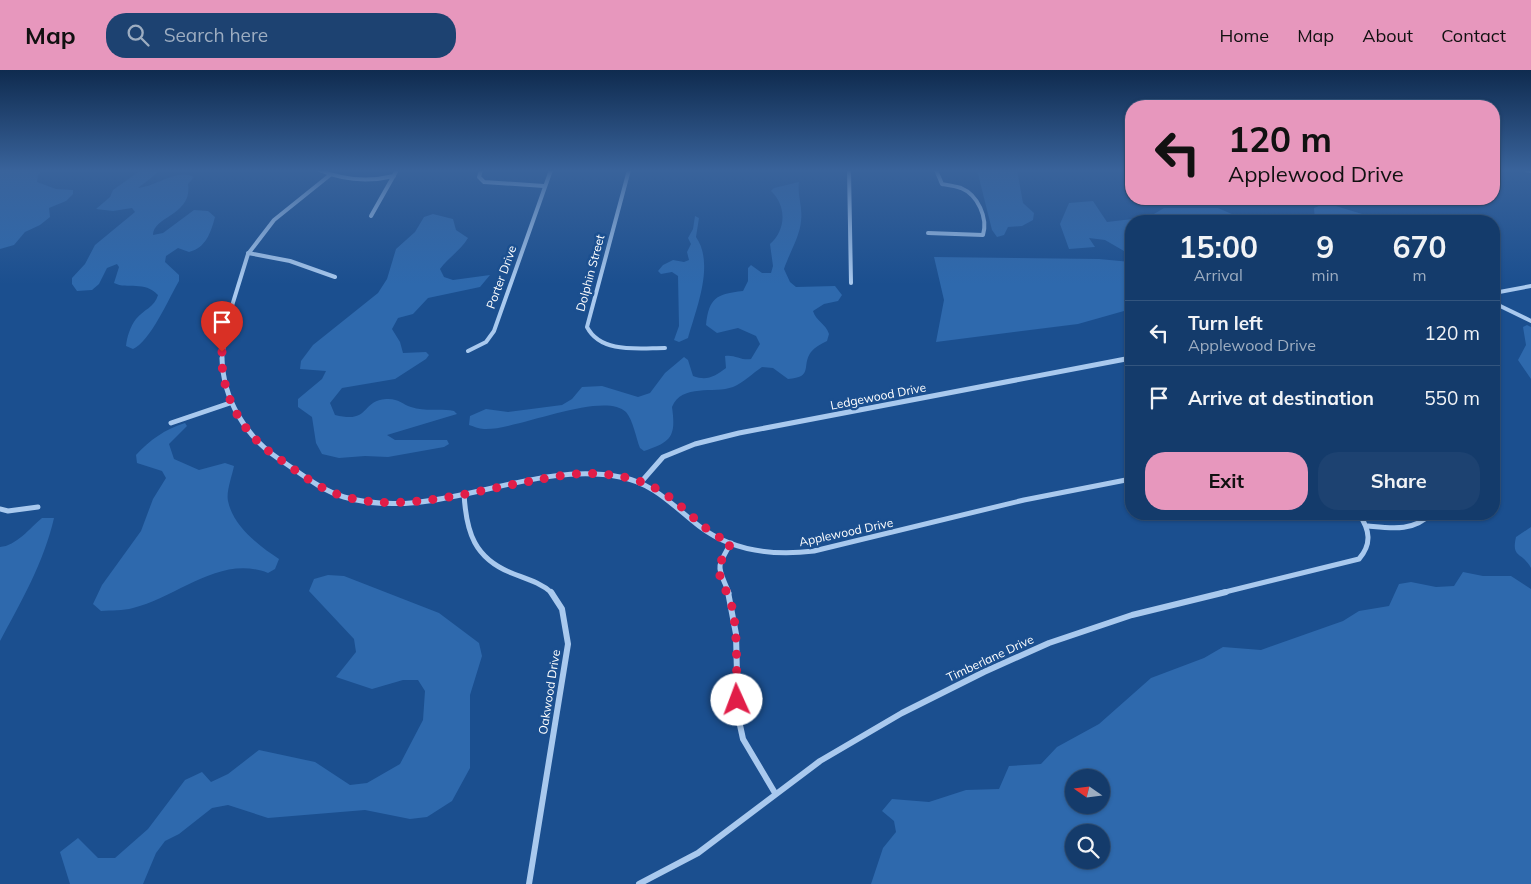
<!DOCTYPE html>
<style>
:root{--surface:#143b6b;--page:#1d4271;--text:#f1f3f6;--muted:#9dadc1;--line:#33557e;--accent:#e797bd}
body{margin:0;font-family:Mulish,sans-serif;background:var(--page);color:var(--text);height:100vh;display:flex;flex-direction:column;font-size:19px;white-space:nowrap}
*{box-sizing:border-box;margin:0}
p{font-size:16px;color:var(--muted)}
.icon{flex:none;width:28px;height:28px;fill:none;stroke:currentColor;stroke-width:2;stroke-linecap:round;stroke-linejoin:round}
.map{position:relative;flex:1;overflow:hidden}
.drawer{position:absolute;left:1125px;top:145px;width:375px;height:305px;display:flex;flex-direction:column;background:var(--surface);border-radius:20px;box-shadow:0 1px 4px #0004,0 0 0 1px var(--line)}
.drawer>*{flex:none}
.hud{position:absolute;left:1125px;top:30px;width:375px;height:105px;border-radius:20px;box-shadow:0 1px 4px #0004,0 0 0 1px var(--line);background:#e797bd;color:#111;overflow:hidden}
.needle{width:32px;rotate:284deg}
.tools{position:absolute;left:1065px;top:699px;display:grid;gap:10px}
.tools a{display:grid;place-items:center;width:45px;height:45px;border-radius:50%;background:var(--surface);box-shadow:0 1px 4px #0004,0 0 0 1px var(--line);font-size:25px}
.pin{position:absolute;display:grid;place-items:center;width:42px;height:42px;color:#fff;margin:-51px -21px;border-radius:50% 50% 50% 0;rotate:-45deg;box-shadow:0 0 5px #0007}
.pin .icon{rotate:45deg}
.me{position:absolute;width:55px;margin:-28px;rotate:358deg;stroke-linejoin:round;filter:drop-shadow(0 0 4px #0008)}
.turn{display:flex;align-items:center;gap:18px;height:105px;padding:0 20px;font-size:22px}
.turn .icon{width:65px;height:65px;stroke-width:2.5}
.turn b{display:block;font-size:35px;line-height:42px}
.eta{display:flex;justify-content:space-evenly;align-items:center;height:85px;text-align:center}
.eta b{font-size:30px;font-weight:700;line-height:35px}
.cta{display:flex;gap:10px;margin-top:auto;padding:10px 20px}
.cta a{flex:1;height:58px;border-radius:20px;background:var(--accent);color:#111;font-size:20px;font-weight:700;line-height:58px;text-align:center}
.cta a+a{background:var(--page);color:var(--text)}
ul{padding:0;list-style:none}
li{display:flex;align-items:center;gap:15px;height:65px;padding:0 20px;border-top:1px solid var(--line)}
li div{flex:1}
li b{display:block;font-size:19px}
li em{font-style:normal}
header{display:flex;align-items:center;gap:30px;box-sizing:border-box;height:70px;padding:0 25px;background:var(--accent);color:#111}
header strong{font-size:24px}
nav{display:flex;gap:28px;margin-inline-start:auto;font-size:18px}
.search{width:350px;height:45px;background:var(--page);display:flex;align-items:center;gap:12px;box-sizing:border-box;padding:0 18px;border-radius:20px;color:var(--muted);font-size:19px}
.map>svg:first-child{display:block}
</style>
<header>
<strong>Map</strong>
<div class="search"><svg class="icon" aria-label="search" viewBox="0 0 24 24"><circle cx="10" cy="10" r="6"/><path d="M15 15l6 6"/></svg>Search here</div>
<nav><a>Home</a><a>Map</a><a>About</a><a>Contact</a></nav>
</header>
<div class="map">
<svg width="1531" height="814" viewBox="0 0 1531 814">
<rect width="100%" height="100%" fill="#1b4f8f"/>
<!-- green -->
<g fill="#2e69ad" fill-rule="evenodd">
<path d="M0 100H42L38 105 37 112 56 119 73 120V124L66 131 49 138 50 147 40 155 25 162 14 175 0 179Z"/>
<path d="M141 100H161L138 118C156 117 176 98 194 107L188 114C193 145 153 146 153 165L163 163 194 140 208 141 215 147C211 162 206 178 189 182L178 178 166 186 165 192 179 205V211C169 228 150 272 133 279L126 276C127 267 130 257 136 249 143 240 155 237 158 225 144 210 128 220 114 213L119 197 117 194 107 198 99 214 92 220 77 221 72 214V208L85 194 95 175 135 142 132 138 113 141 96 139 110 127 113 120Z"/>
<path d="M977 100H1017L1023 133 1034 143 1033 150 1022 156 1008 157 1004 165 997 167 992 160Z"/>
<path d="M799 112C797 125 803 137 801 151 800 166 789 184 784 199L790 212 796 217 835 216 842 225 838 231 824 234 813 241C816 251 826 254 829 264L827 271C821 274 815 277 811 282 801 296 814 307 788 309L773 298 762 297C753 303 743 313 733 317 714 324 682 313 672 337 676 366 672 372 644 381L640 378C636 368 633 350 626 342 603 320 514 361 484 359 479 359 473 356 469 355L470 346 486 339 508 342 562 335 572 329 582 317 602 316 638 327 650 323 665 303 684 287 688 290 693 306C707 311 714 307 726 298L725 286C734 284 742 291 751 289L760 274 756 266 738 258 717 263 706 255C709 228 716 224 743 221L748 211V198L751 195 762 203H771L773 196 770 174C786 160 787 136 771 121L774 118Z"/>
<path d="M1093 131 1107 152 1149 147 1164 138H1218L1234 145 1237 151H1131V182L1124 181 1105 170 1089 168 1095 177 1069 179 1060 154 1069 133Z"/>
<path d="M1326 133 1385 151H1386H1315L1314 138Z"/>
<path d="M433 144 453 149 456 160 468 168C461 180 449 187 440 199L444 207 453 210 490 205 480 217 428 228 413 244 398 248 392 259 400 272 403 283 426 282 429 285 426 289 395 309 342 318 330 333 335 345C371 354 360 331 386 329 398 328 402 334 411 337 425 342 440 338 454 341L457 344 387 365 395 370H447L449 374 444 377 388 387 365 386 339 388 322 384 316 373 312 347 298 337V329L322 309 326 301 300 299 301 291 313 275 378 223 387 209 396 179 415 162 424 147Z"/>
<path d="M695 146 699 148 696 167C715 194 696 239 688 268L679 272 674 270 679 256 678 206 672 202 661 204 658 201 663 195 673 190 684 192 689 190 687 182 691 174 688 168 693 159Z"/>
<path d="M934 187 1099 189 1131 192V239L1078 254 936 272 944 230Z"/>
<path d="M1527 255 1531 257V309L1518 290 1526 275 1523 257Z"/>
<path d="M185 353 187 356 169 374 174 389 199 400 225 393 234 396C232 406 226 422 228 431 233 456 259 476 279 489L275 499 268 503C220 484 178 527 133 538 123 541 111 540 101 541L93 534 102 515 141 461 153 429 166 408 162 401 137 393 136 385C150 370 165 359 185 353Z"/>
<path d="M42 448H54C44 492 21 532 0 571V477C16 476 30 458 42 448Z"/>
<path d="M1531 457V498C1522 481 1511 489 1516 467Z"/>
<path d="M1463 502 1483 506H1511L1531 519V814H871L883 778 896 762 894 751 882 741 892 729 929 732 966 720 999 719 1009 696 1041 694 1057 677 1099 654 1151 608 1204 588 1223 577 1261 580 1343 551 1359 541 1389 536 1399 514 1411 512 1436 517 1454 516ZM1074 708H1101V735H1074ZM1074 762H1101V790H1074Z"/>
<path d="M328 505 344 506 439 543 479 573 482 586 470 625V698L452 731 427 747 410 749 365 740 268 748 228 735 212 738 179 764 165 771 156 783 143 814H70L60 782 78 768 98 788H115L148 759 185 710 202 702 211 712 228 704 259 680 315 692 350 715 367 713 400 694 423 650 425 621 418 610H403L372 619 336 607 356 582 354 569 309 521 314 509Z"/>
</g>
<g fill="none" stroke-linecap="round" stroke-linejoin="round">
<!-- street-far2 -->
<g stroke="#a9c9ee" stroke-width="4">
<path d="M319 100C343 110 369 112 394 106"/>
<path d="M481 100 479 107 484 112 544 116"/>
<path d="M629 100 587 257C601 284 639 278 665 278"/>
<path d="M849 100 851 213"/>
<path d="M1526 100 1531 101"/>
<path d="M371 146 397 100"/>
<path d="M928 163 983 165C988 148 978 125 961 118 955 116 948 115 942 114L936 100"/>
<path d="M248 183 290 191 335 207"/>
<path d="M1494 223 1531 216"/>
<path d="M1494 233 1531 251"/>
<path d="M468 281 486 272 494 261 551 100"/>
<path d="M222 289 227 252 248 184 274 150 330 105"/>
<path d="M1126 289 1131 288"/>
</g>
<!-- street-far1 -->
<g stroke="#a9c9ee" stroke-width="5">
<path d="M222 288C223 329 245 366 279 389 299 402 320 420 344 427 436 454 528 389 620 407 654 413 673 436 699 456 733 482 773 486 814 481L1024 430 1131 409"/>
<path d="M171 353 230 333"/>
<path d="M642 411 663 387 695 374 739 363 1131 288"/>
<path d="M464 423C466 462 474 489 514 504 527 509 541 513 552 523"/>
<path d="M0 439 8 441 38 437"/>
<path d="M1368 456C1390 458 1414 462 1430 444"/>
<path d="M729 523C718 496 715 500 731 473"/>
<path d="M1221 523 1359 489C1372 474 1370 460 1359 444"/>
</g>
<!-- street -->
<g stroke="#a9c9ee" stroke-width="6">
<path d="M728 522 736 564 738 646 743 669 775 723"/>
<path d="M529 814 568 574 562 539 551 522"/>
<path d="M639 814 698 783 820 691 902 643 984 602 1049 573 1132 545 1226 522"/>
</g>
</g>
<!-- sky -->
<linearGradient id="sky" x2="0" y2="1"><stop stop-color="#0f2b4f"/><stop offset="0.47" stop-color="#39639b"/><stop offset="1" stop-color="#39639b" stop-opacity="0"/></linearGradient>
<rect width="1531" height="214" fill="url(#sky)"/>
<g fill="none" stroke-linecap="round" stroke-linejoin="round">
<!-- route -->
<path stroke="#e11d48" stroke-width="9" stroke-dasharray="0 16.2" d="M222 282C220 323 241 362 274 385 297 401 319 420 346 427 405 443 477 420 537 410 557 406 579 402 600 404 623 405 646 411 665 424 690 441 701 460 731 473 726 482 719 491 719 502 720 509 731 530 733 541 738 570 736 601 737 630"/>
</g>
<g text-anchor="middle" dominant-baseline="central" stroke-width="5" stroke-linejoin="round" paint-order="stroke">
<!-- street labels -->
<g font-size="12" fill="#fff" stroke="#1b4f8f">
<text transform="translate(590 203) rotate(-75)">Dolphin Street</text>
<text transform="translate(501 207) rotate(-70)">Porter Drive</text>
<text transform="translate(878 326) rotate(-11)">Ledgewood Drive</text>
<text transform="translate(846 462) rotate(-12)">Applewood Drive</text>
<text transform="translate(990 588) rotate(-25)">Timberlane Drive</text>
<text transform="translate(549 622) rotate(-81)">Oakwood Drive</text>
</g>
</g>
</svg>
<div class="tools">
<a><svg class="needle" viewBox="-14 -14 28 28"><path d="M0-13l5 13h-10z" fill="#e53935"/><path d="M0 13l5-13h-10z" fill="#9dadc1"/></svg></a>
<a><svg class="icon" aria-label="search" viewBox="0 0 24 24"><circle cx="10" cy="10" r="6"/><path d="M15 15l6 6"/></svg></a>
</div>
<div class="pin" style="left:222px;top:282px;background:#d93025"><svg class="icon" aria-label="arrive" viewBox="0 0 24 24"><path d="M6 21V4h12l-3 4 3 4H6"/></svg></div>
<svg class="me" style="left:737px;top:630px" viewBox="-20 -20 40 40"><circle r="19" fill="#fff"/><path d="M0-13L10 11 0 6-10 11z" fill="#e11d48"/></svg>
<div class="hud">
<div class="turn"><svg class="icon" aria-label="left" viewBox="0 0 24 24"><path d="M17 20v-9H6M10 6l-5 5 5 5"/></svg><div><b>120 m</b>Applewood Drive</div></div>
</div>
<section class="drawer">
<div class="eta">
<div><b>15:00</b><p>Arrival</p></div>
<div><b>9</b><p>min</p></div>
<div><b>670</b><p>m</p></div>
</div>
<ul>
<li><svg class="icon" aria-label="left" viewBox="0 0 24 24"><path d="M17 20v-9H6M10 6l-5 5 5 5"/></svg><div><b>Turn left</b><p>Applewood Drive</p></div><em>120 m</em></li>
<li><svg class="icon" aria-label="arrive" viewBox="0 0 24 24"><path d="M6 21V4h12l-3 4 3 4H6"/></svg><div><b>Arrive at destination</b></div><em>550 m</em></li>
</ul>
<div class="cta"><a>Exit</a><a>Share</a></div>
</section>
</div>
